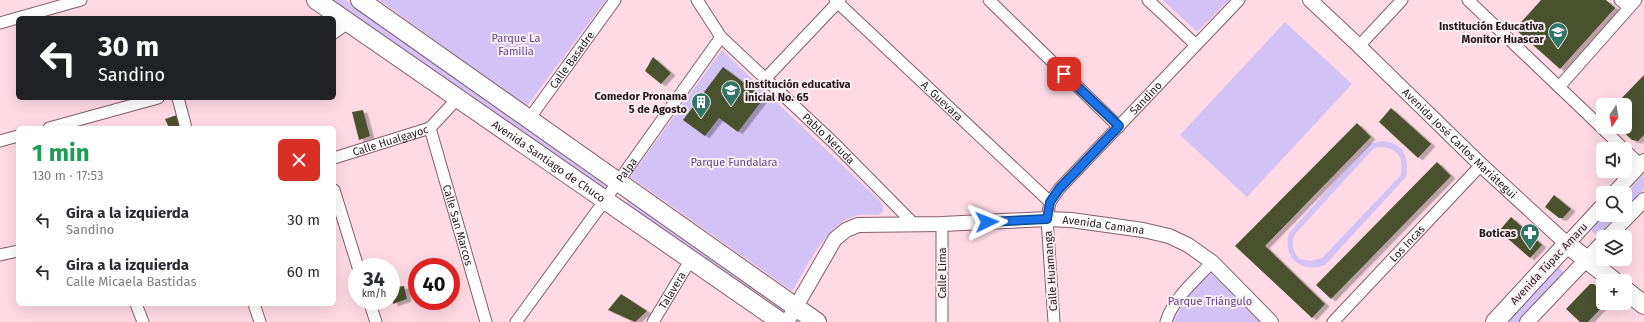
<!DOCTYPE html>
<html lang="es">
<meta charset="utf-8">
<style>
:root{--surface:#fff;--page:#f7f7f7;--text:#2b2b33;--muted:#7c7c81}
body{margin:0;font-family:"Fira Sans",sans-serif;background:var(--page);color:var(--text);height:100vh;display:flex;flex-direction:column;font-size:15px;white-space:nowrap}
*{box-sizing:border-box;margin:0}
p{font-size:13px;color:var(--muted)}
.icon{flex:none;width:22px;height:22px;fill:none;stroke:currentColor;stroke-width:2;stroke-linecap:round;stroke-linejoin:round}
.map{position:relative;flex:1;overflow:hidden}
.sheet{position:absolute;left:16px;top:126px;width:320px;height:180px;display:flex;flex-direction:column;background:var(--surface);border-radius:6px;box-shadow:0 4px 16px #0002}
.sheet>*{flex:none}
.hud{position:absolute;left:16px;top:16px;width:320px;height:84px;border-radius:6px;box-shadow:0 4px 16px #0002;background:#202124;color:#fff;overflow:hidden}
.needle{width:26px;rotate:191deg}
.controls{position:absolute;left:1596px;top:98px;display:grid;gap:8px}
.controls a{display:grid;place-items:center;width:36px;height:36px;border-radius:6px;background:var(--surface);box-shadow:0 4px 16px #0002;font-size:20px}
.speed{position:absolute;left:348px;top:258px;display:flex;gap:8px;font-size:20px;font-weight:700;text-align:center}
.speed>*{display:grid;place-content:center;width:52px;height:52px;border-radius:50%;background:var(--surface);box-shadow:0 4px 16px #0002;line-height:1}
.speed small{font-size:10px;font-weight:400}
.speed .limit{border:6px solid #d22;background:#fff;color:#111}
.pin{position:absolute;display:grid;place-items:center;width:34px;height:34px;color:#fff;margin:-17px;border-radius:8px;box-shadow:0 2px 6px #0006}
.me{position:absolute;width:44px;margin:-22px;rotate:88deg;stroke-linejoin:round;filter:drop-shadow(0 0 3px #0008)}
.turn{display:flex;align-items:center;gap:14px;height:84px;padding:0 16px;font-size:18px}
.turn .icon{width:52px;height:52px;stroke-width:2.5}
.turn b{display:block;font-size:28px;line-height:34px}
.round{display:grid;place-items:center;flex:none;width:42px;height:42px;border-radius:6px;background:var(--page)}
.overview{display:flex;align-items:center;justify-content:space-between;height:68px;padding:0 16px}
h1{font-size:24px;font-weight:700;line-height:30px;color:#1e9e55}
ul{padding:0;list-style:none}
li{display:flex;align-items:center;gap:12px;height:52px;padding:0 16px}
li div{flex:1}
li b{display:block;font-size:15px}
li em{font-style:normal}
.map>svg:first-child{display:block}
</style>
<div class="map">
<svg width="1644" height="322" viewBox="0 0 1644 322">
<defs>
<filter id="shadow"><feDropShadow dx="4.5" dy="2.5" stdDeviation="0" flood-color="#0004"/></filter>
</defs>
<rect width="100%" height="100%" fill="#ffdae4"/>
<!-- green -->
<g fill="#d2c2f6" fill-rule="evenodd">
<path d="M324 0H346L609 183 602 194Z"/>
<path d="M379 0H606L526 107Z"/>
<path d="M1163 0H1229L1197 32Z"/>
<path d="M1285 22 1352 84 1247 197 1180 135Z"/>
<path d="M722 50 881 202 883 206V211L879 215C873 215 866 214 860 215 828 219 808 266 792 291L630 177Z"/>
<path d="M1381 141C1405 143 1409 157 1406 177L1325 265C1302 274 1282 258 1289 233L1369 144ZM1378 147C1397 147 1404 156 1401 175L1322 258 1311 261 1299 259C1293 251 1290 242 1296 233L1373 149Z"/>
<path d="M1644 174V189L1625 209V194Z"/>
<path d="M628 200 807 322H788L623 207Z"/>
<path d="M1605 215H1619L1598 238 1591 230Z"/>
<path d="M1557 264 1565 274 1519 322H1501Z"/>
<path d="M1209 270 1260 322H1173L1189 293Z"/>
</g>
<!-- building -->
<g fill="#49512f" filter="url(#shadow)">
<path d="M1541 0H1606L1615 8 1560 69 1515 29Z"/>
<path d="M653 57 671 73 661 84 645 71Z"/>
<path d="M723 67 764 98 738 132 719 118 705 136 683 120Z"/>
<path d="M1644 75V135L1638 141 1632 140 1618 127H1625V105H1615Z"/>
<path d="M1391 108 1431 144 1418 158 1379 122Z"/>
<path d="M363 110 370 136 359 140 352 112Z"/>
<path d="M177 115 181 128H169L165 119Z"/>
<path d="M1357 123 1371 137 1265 246 1259 240 1325 304 1312 318 1235 246Z"/>
<path d="M1437 162 1451 176 1331 299 1316 285Z"/>
<path d="M1554 195 1571 209 1563 218H1559L1545 207Z"/>
<path d="M1511 217 1542 245 1530 258 1499 231Z"/>
<path d="M1590 284H1594L1603 292V303H1606L1588 322H1580L1566 309Z"/>
<path d="M404 286 407 299 393 304 391 288Z"/>
<path d="M621 294 647 311 635 322 608 310Z"/>
</g>
<g fill="none" stroke-linecap="round" stroke-linejoin="round">
<!-- minor casing -->
<g stroke="#835d69" stroke-width="13">
<g id="minor">
<path id="s1" d="M697 0 721 37 835 144 913 223"/>
<path id="s2" d="M835 0 1050 202"/>
<path d="M989 0 1119 127"/>
<path d="M1148 0 1196 45"/>
<path d="M1468 0 1624 149"/>
<path d="M1620 0 1629 8"/>
<path d="M0 23 81 0"/>
<path d="M334 33 348 23"/>
<path d="M1359 46 1402 0"/>
<path d="M765 79 840 0"/>
<path d="M1559 87 1636 0"/>
<path d="M178 98 186 128"/>
<path id="s3" d="M529 119 615 0"/>
<path d="M49 128 158 98"/>
<path id="s4" d="M430 128 486 322"/>
<path d="M0 141 18 136"/>
<path d="M1625 150 1641 165"/>
<path id="s5" d="M334 158 430 128 458 98"/>
<path d="M334 190 358 267"/>
<path d="M0 255 18 251"/>
<path d="M369 301 376 322"/>
<path d="M136 304 143 322"/>
<path d="M254 304 260 322"/>
<path id="s6" d="M516 322 605 200 721 37"/>
<path id="s7" d="M653 322 691 259"/>
<path d="M942 322V224"/>
<path id="s8" d="M1054 322 1047 219 1050 202 1059 189 1239 0"/>
<path d="M1166 322C1173 298 1196 280 1212 262"/>
<path id="s9" d="M1333 322 1481 165"/>
</g>
</g>
<!-- tertiary casing -->
<g stroke="#835d69" stroke-width="16">
<g id="tertiary">
<path id="s10" d="M1310 0 1359 46 1481 165 1567 244 1603 205"/>
<path d="M1614 193 1644 161"/>
<path d="M1608 237 1644 200"/>
<path id="s11" d="M787 322 835 239 846 230 858 225 942 224 1047 219 1071 220 1143 230 1169 236 1188 245 1212 262 1271 322"/>
<path d="M1527 322 1603 242"/>
</g>
</g>
<!-- primary casing -->
<g stroke="#835d69" stroke-width="20">
<g id="primary">
<path id="s12" d="M316 0 781 322"/>
<path d="M360 0 817 322"/>
<path d="M1625 290 1644 305"/>
<path d="M1495 322 1567 244 1614 281"/>
</g>
</g>
<!-- minor -->
<use href="#minor" stroke="#fff" stroke-width="11"/>
<!-- tertiary -->
<use href="#tertiary" stroke="#fff" stroke-width="14"/>
<!-- primary -->
<use href="#primary" stroke="#fff" stroke-width="18"/>
</g>
<g fill="none" stroke-linecap="round" stroke-linejoin="round">
<!-- route casing -->
<g stroke="#114b97" stroke-width="10">
<path id="route" d="M987 222 1047 219 1050 202 1059 189 1119 126 1064 74"/>
</g>
<!-- route -->
<use href="#route" stroke="#1a73e8" stroke-width="7"/>
</g>
<!-- icons -->
<defs>
<g id="school-pin" transform="scale(1)"><path d="M0 17L-7.5 6A9.5 9.5 0 1 1 7.5 6Z" fill="#317568" stroke="#f9eff2"/><path d="M0-5L7-2L0 1L-7-2ZM-4 1L0 2.5L4 1V4Q0 6-4 4Z" fill="#fff"/></g>
<g id="building-pin" transform="scale(1)"><path d="M0 17L-7.5 6A9.5 9.5 0 1 1 7.5 6Z" fill="#317568" stroke="#f9eff2"/><path d="M-4-6H4V6H1V3H-1V6H-4ZM-2.5-4.3h1.7v1.8h-1.7ZM.8-4.3h1.7v1.8H.8ZM-2.5-1h1.7V.8h-1.7ZM.8-1h1.7V.8H.8Z" fill="#fff"/></g>
<g id="pharmacy-pin" transform="scale(1)"><path d="M0 17L-7.5 6A9.5 9.5 0 1 1 7.5 6Z" fill="#317568" stroke="#f9eff2"/><path d="M-2-6h4v4h4v4h-4v4h-4v-4h-4v-4h4Z" fill="#fff"/></g>
</defs>
<g fill-rule="evenodd">
<use href="#school-pin" x="1558" y="32"/>
<use href="#school-pin" x="731" y="90"/>
<use href="#building-pin" x="701" y="102"/>
<use href="#pharmacy-pin" x="1530" y="233"/>
</g>
<g text-anchor="middle" dominant-baseline="central" stroke-width="4" stroke-linejoin="round" paint-order="stroke">
<!-- poi labels -->
<g font-size="11" font-weight="bold" fill="#26161b" stroke="#f9eff2" text-anchor="end">
<text x="1544" y="26">Institución Educativa<tspan x="1544" dy="13">Monitor Huascar</tspan></text>
<text x="745" y="84" text-anchor="start">Institución educativa<tspan x="745" dy="13">inicial No. 65</tspan></text>
<text x="687" y="96">Comedor Pronama<tspan x="687" dy="13">5 de Agosto</tspan></text>
<text x="1516" y="233">Boticas</text>
</g>
<!-- park labels -->
<g font-size="11" fill="#614591" stroke="#f9eff2">
<text x="516" y="38">Parque La<tspan x="516" dy="13">Familia</tspan></text>
<text x="734" y="162">Parque Fundalara</text>
<text x="1210" y="301">Parque Triángulo</text>
</g>
<!-- street labels -->
<g font-size="11" fill="#26161b" stroke="#f9eff2">
<text stroke="none"><textPath href="#s3" startOffset="73">Calle Basadre</textPath></text>
<text stroke="none"><textPath href="#s8" startOffset="262">Sandino</textPath></text>
<text stroke="none"><textPath href="#s2" startOffset="147">A. Guevara</textPath></text>
<text stroke="none"><textPath href="#s1" startOffset="192">Pablo Neruda</textPath></text>
<text stroke="none"><textPath href="#s5" startOffset="59">Calle Hualgayoc</textPath></text>
<text stroke="none"><textPath href="#s10" startOffset="207">Avenida José Carlos Mariátegui</textPath></text>
<text stroke="none"><textPath href="#s12" startOffset="283">Avenida Santiago de Chuco</textPath></text>
<text stroke="none"><textPath href="#s6" startOffset="188">Palpa</textPath></text>
<text stroke="none"><textPath href="#s4" startOffset="101">Calle San Marcos</textPath></text>
<text stroke="none"><textPath href="#s11" startOffset="369">Avenida Camana</textPath></text>
<text stroke="none"><textPath href="#s9" startOffset="108">Los Incas</textPath></text>
<text transform="translate(1549 264) rotate(-47)">Avenida Túpac Amaru</text>
<text transform="translate(1051 271) rotate(-94)">Calle Huamanga</text>
<text transform="translate(942 273) rotate(-90)">Calle Lima</text>
<text stroke="none"><textPath href="#s7" startOffset="37">Talavera</textPath></text>
</g>
</g>
</svg>
<div class="controls">
<a><svg class="needle" viewBox="-14 -14 28 28"><path d="M0-13l5 13h-10z" fill="#e53935"/><path d="M0 13l5-13h-10z" fill="#7c7c81"/></svg></a>
<a><svg class="icon" aria-label="sound" viewBox="0 0 24 24"><path d="M4 9h4l5-4v14l-5-4H4zM17 9q2 3 0 6"/></svg></a>
<a><svg class="icon" aria-label="search" viewBox="0 0 24 24"><circle cx="10" cy="10" r="6"/><path d="M15 15l6 6"/></svg></a>
<a><svg class="icon" aria-label="layers" viewBox="0 0 24 24"><path d="M12 4l9 5-9 5-9-5zM3 14l9 5 9-5"/></svg></a>
<a>+</a>
</div>
<div class="speed"><div>34<small>km/h</small></div><div class="limit">40</div></div>
<div class="pin" style="left:1064px;top:74px;background:#d93025"><svg class="icon" aria-label="arrive" viewBox="0 0 24 24"><path d="M6 21V4h12l-3 4 3 4H6"/></svg></div>
<svg class="me" style="left:987px;top:222px" viewBox="-20 -20 40 40"><path d="M0-17L14 15 0 8-14 15z" fill="#1a73e8" stroke="#fff" stroke-width="4"/></svg>
<div class="hud">
<div class="turn"><svg class="icon" aria-label="left" viewBox="0 0 24 24"><path d="M17 20v-9H6M10 6l-5 5 5 5"/></svg><div><b>30 m</b>Sandino</div></div>
</div>
<section class="sheet">
<div class="overview"><div><h1>1 min</h1><p>130 m · 17:53</p></div><a class="round" style="background:#d93025;color:#fff"><svg class="icon" aria-label="close" viewBox="0 0 24 24"><path d="M6 6l12 12M18 6L6 18"/></svg></a></div>
<ul>
<li><svg class="icon" aria-label="left" viewBox="0 0 24 24"><path d="M17 20v-9H6M10 6l-5 5 5 5"/></svg><div><b>Gira a la izquierda</b><p>Sandino</p></div><em>30 m</em></li>
<li><svg class="icon" aria-label="left" viewBox="0 0 24 24"><path d="M17 20v-9H6M10 6l-5 5 5 5"/></svg><div><b>Gira a la izquierda</b><p>Calle Micaela Bastidas</p></div><em>60 m</em></li>
</ul>
</section>
</div>
